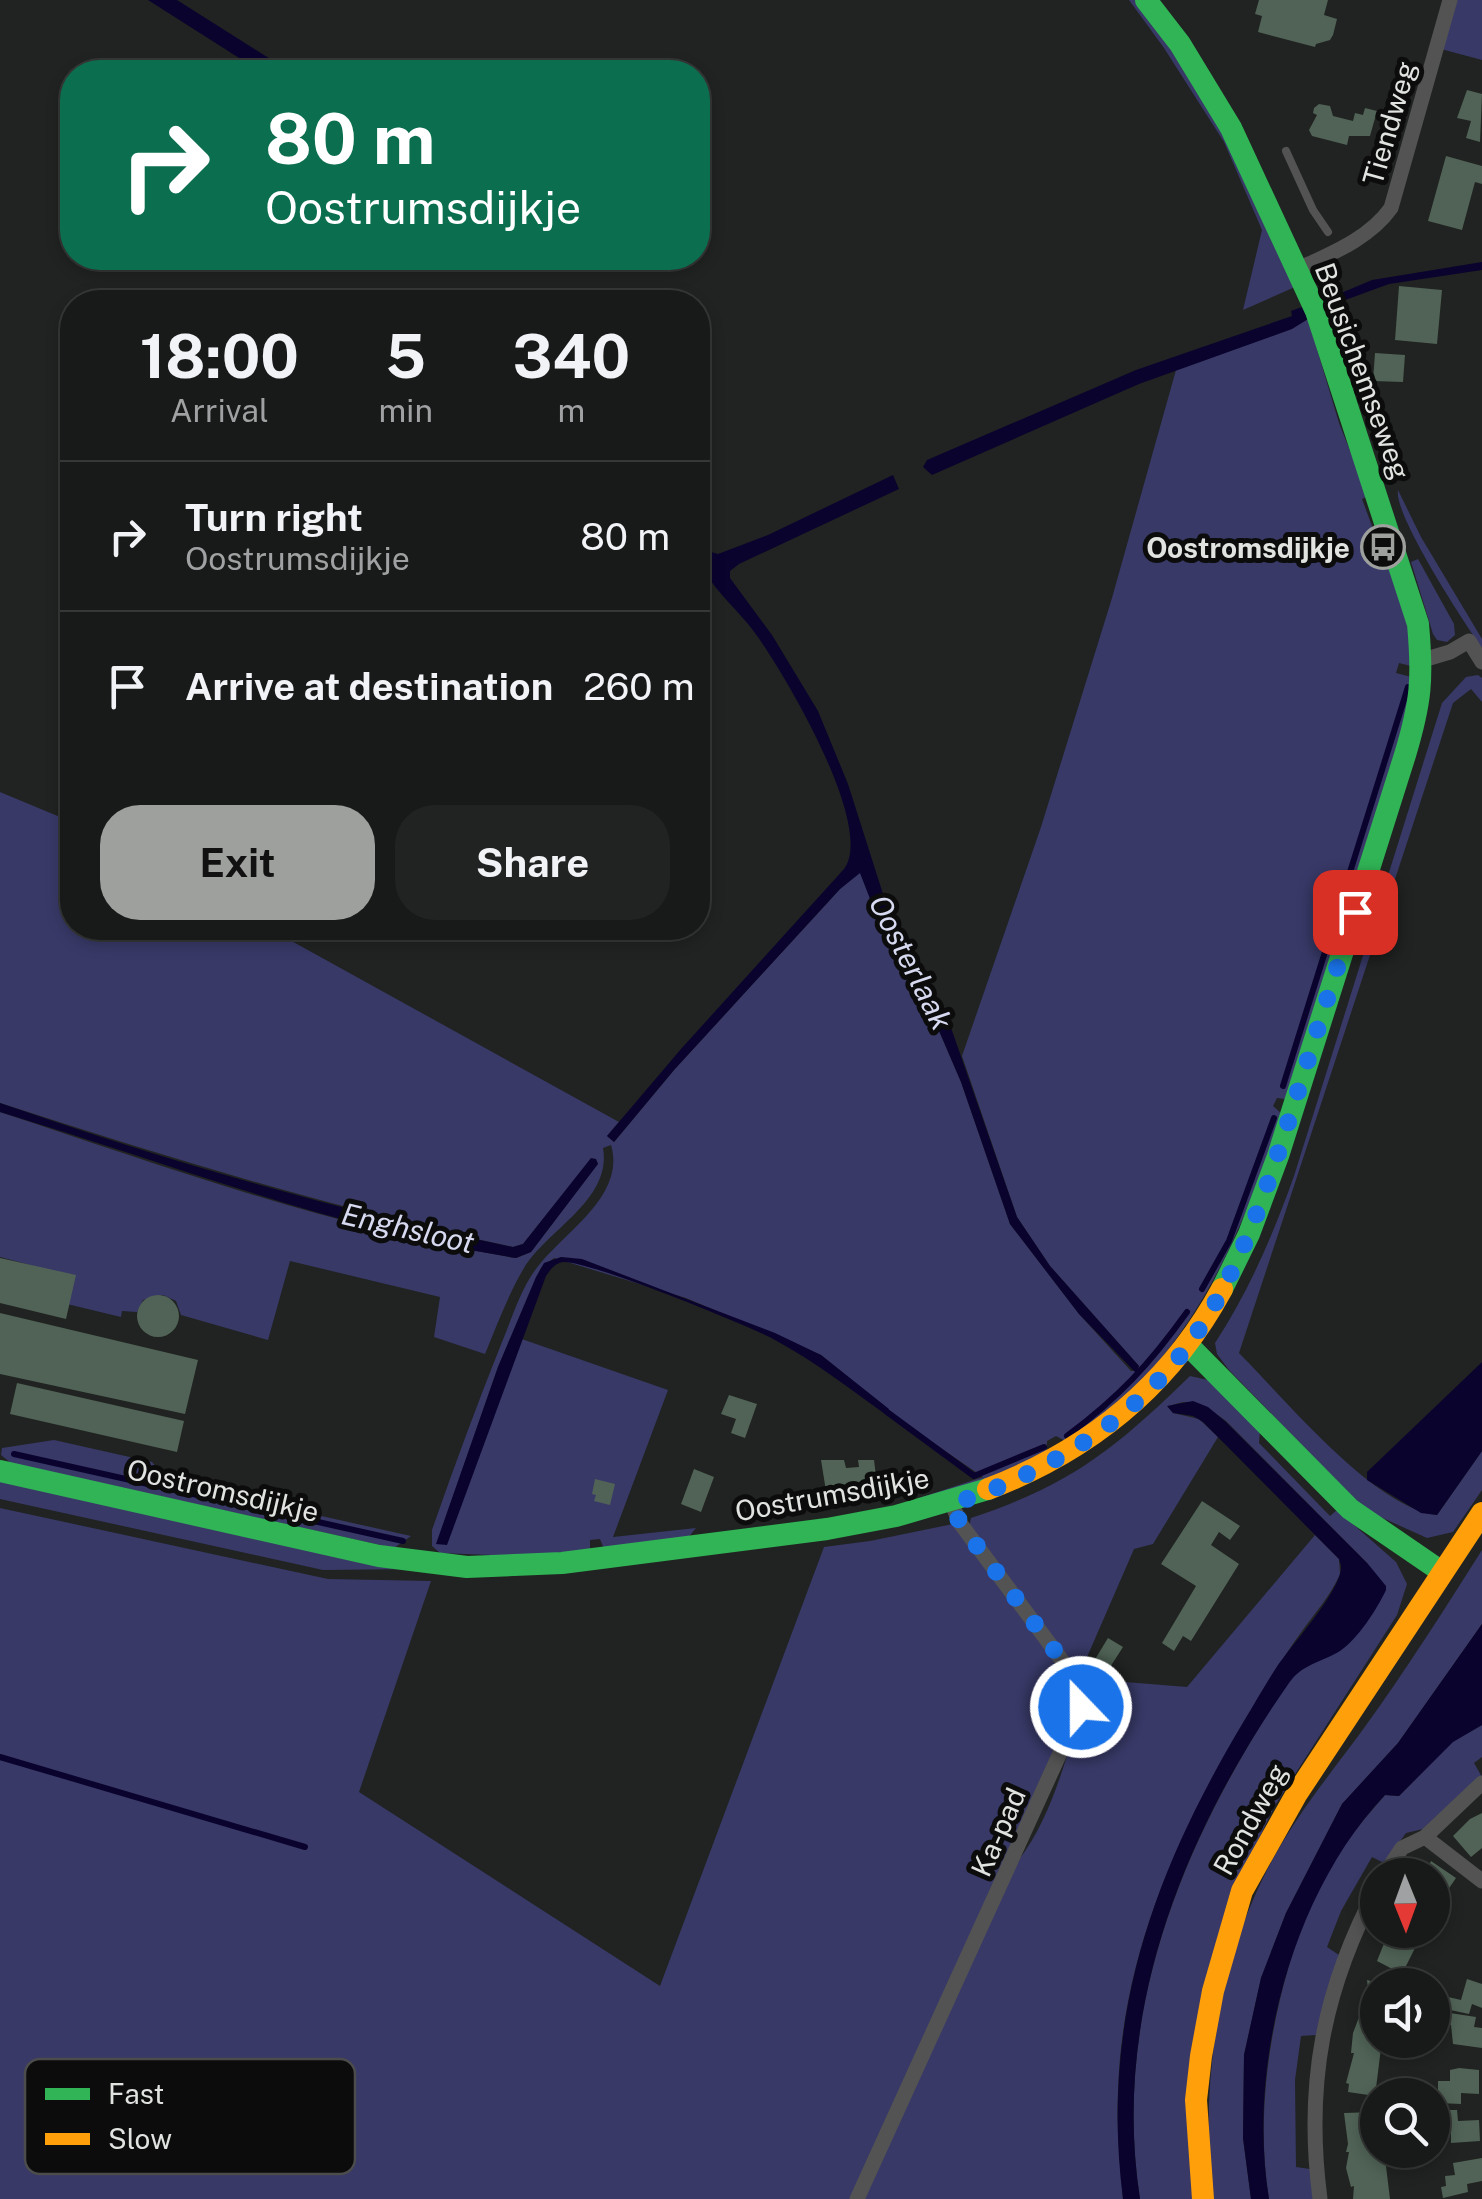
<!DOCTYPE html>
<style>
:root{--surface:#181a19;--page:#212322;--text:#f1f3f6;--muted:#9fa1a2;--line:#363838;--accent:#9da09d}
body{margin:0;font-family:"Public Sans",sans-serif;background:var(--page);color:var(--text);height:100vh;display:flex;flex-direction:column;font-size:38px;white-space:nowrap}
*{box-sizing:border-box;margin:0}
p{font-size:32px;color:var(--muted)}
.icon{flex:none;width:55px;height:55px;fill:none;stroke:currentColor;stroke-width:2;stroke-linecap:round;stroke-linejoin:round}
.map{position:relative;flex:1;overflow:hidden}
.sheet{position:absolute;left:60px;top:290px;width:650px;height:650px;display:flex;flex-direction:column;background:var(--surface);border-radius:40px;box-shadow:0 5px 15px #0003,0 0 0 2px var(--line)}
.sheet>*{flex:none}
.top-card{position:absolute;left:60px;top:60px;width:650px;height:210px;border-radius:40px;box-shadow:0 5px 15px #0003,0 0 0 2px var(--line);background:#0b6e4f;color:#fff;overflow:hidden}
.needle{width:65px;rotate:179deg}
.tools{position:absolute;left:1360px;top:1858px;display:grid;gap:20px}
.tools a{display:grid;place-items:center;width:90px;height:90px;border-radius:50%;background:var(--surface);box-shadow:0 5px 15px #0003,0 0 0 2px var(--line);font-size:50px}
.pin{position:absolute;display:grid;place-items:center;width:85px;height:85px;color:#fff;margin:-42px;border-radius:20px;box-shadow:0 5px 15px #0006}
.me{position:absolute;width:110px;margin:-55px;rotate:338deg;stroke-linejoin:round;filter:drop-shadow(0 0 8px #0008)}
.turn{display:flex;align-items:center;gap:35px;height:210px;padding:0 40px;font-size:45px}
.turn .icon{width:130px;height:130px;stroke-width:2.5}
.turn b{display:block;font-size:70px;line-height:85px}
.eta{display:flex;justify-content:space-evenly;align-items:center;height:170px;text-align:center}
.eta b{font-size:60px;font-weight:700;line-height:70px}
.button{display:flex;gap:20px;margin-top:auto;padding:20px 40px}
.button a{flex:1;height:115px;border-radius:40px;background:var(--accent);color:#111;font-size:40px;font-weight:700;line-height:115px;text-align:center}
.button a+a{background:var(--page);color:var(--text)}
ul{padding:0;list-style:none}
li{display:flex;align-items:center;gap:30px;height:150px;padding:0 40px;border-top:2px solid var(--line)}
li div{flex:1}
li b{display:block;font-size:38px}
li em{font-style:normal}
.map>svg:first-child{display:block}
</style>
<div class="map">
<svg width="1482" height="2199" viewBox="0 0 1482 2199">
<rect width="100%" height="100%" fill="#202321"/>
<!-- green -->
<g fill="#383967">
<path d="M1129 0H1136L1170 46 1228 141 1295 287 1243 310 1262 230 1224 142 1164 48Z"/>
<path d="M1455 0H1482V60L1441 49Z"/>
<path d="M1308 319 1339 423 1368 496 1362 499 1386 564 1392 563 1401 589 1415 667 1399 663 1396 673 1415 678 1406 718 1285 1099 1277 1098 1273 1106 1282 1114C1238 1244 1188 1362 1069 1443L1056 1436 1047 1441 1046 1457 965 1492 919 1498 983 1477 903 1422 821 1355 686 1298 554 1258 541 1268 498 1367 437 1543 516 1337 668 1390 613 1537 696 1528 687 1539 604 1549 600 1539 590 1540V1550L518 1556 440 1553 432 1546V1530C454 1467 477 1404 502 1342 513 1316 521 1287 539 1265 566 1231 626 1195 611 1145L603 1148C612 1200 548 1229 524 1268 508 1295 497 1325 485 1354L434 1337 440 1297 290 1261 268 1340 181 1315 176 1301 163 1295 143 1300 137 1312 122 1311 121 1317 67 1304 72 1276 0 1257V1112C169 1168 340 1230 516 1258L531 1252 598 1163 591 1159 523 1244 513 1247C339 1210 169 1158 0 1103V792L72 822V928H268L619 1122 607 1136 614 1142 674 1070 840 889 860 872 876 914 937 1026 961 1082 1010 1224 1079 1314 1131 1371H1138L1139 1366 1050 1266 1017 1217 962 1056 1041 827 1112 598 1176 370 1291 329Z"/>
<path d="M1398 490 1421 537 1482 639V648C1465 624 1393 514 1398 490Z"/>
<path d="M1418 559 1454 624 1455 635 1447 642 1437 640 1433 634 1411 562Z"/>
<path d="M1478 675 1482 678V702L1471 689 1453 703 1239 1353C1285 1399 1374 1508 1437 1515L1482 1451V1490L1453 1532 1427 1538 1376 1515 1357 1502 1229 1370 1217 1354 1215 1343C1249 1291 1273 1235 1294 1176L1442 703 1466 677Z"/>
<path d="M1190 1376 1208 1380 1260 1431 1259 1443 1330 1516 1337 1510 1396 1562 1407 1584 1397 1615 1274 1807 1243 1872 1188 2118 1193 2199H1140C1115 2037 1166 1885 1247 1748 1261 1725 1276 1697 1293 1677 1300 1669 1311 1666 1316 1657 1335 1627 1351 1595 1368 1564L1226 1421C1206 1406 1192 1395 1168 1407L1173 1413 1199 1419 1218 1437 1153 1544 1134 1549 1084 1664 1088 1667 1080 1675 969 1527 971 1518C1071 1485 1116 1448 1190 1376Z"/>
<path d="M54 1440 152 1462 169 1482 411 1536 394 1548 12 1464 1 1455 2 1448Z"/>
<path d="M0 1479 415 1569 323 1570 0 1499Z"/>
<path d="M0 1508 328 1579 431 1581 359 1792 660 1986 824 1547 870 1541 953 1524 1049 1653 1073 1688 1074 1705 851 2199H0Z"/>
<path d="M1315 1535 1339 1559 1340 1574C1331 1595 1315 1613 1302 1631 1284 1656 1268 1682 1252 1708 1181 1827 1122 1951 1118 2092 1116 2128 1120 2163 1123 2199H863L1018 1861C1055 1813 1067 1750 1087 1694L1113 1681 1187 1687Z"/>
<path d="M1482 1550V1624L1398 1743 1342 1804 1286 1913 1261 1978 1244 2055 1243 2138 1251 2199H1212C1202 2096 1213 1989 1256 1893 1285 1828 1323 1784 1364 1728 1406 1670 1444 1610 1482 1550Z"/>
<path d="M1482 1725V1757L1474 1763 1482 1777 1423 1829 1406 1833 1384 1863 1372 1857 1341 1911 1327 1947 1339 1955 1316 2035 1301 2036 1295 2080 1296 2167 1310 2169 1315 2199H1269C1253 2102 1275 1987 1314 1896 1331 1858 1358 1826 1385 1795L1399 1796 1453 1741Z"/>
</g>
<!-- water -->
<g fill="#0a032e">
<path d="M148 0H177L291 72H261Z"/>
<path d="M1482 262V270L1389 284 1337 303 1334 296 1372 280Z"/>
<path d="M1302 307 1308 319 1292 329 1139 384 932 475 923 467 927 460 1136 370 1292 316 1291 311Z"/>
<path d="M893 475 899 489 739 564 730 571V578L772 635 818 711 848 784 890 916 949 1022 1017 1217 1050 1266 1139 1366 1136 1373 1079 1314 1010 1224 961 1082 937 1026 876 914 860 873 840 889 674 1070 614 1142 607 1136 681 1049 844 869C876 827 783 671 755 633 738 609 710 588 699 560 695 552 697 539 698 530L711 552 718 554 768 535Z"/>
<path d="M0 1103C167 1161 339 1211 513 1247L523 1244 591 1158 596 1159 598 1164 531 1252 516 1258C339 1230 171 1164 0 1112Z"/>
<path d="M561 1257 582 1259 775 1333 821 1355 889 1409 885 1414C849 1388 814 1361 775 1340 748 1325 587 1260 563 1262 555 1263 550 1270 546 1276L447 1545 436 1544 498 1367 536 1277 544 1263Z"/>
<path d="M1482 1362V1451L1437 1515 1421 1513 1367 1480V1472Z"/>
<path d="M1193 1401 1208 1407 1226 1422 1368 1564 1386 1586V1590C1377 1609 1358 1639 1340 1651 1322 1662 1302 1664 1289 1683 1184 1833 1111 2013 1140 2199H1123C1100 2019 1153 1873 1244 1721 1255 1703 1265 1685 1276 1668 1293 1643 1332 1601 1340 1574 1342 1566 1341 1566 1339 1559L1203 1422 1193 1416 1173 1413 1167 1406Z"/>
<path d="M1482 1624V1725L1453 1742 1399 1796 1385 1795C1291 1894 1247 2066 1269 2199H1251L1243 2138 1244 2055 1261 1978 1286 1913 1342 1804 1398 1743Z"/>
</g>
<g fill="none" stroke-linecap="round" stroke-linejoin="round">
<!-- stream -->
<g stroke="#0a032e" stroke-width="6">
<path d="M1283 1086 1408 687"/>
<path d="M1202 1289 1229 1241 1274 1118"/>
<path d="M887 1412 974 1476 1044 1447"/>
<path d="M1067 1436C1119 1397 1149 1365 1187 1312"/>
<path d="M14 1454 403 1541"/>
<path d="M0 1757 305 1847"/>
</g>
</g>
<!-- building -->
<g fill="#506356">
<path d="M1259 0H1328L1324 15 1337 19 1333 35 1330 40 1316 44 1315 47 1258 32 1262 16 1255 14Z"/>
<path d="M1467 90 1482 94 1480 142 1466 138 1471 121 1457 118Z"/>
<path d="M1319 104 1330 106 1333 116 1353 121 1355 113 1363 115 1365 108 1377 111 1370 136H1349L1347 145 1312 136 1309 130 1317 115 1313 113 1314 108Z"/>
<path d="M1446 156 1482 166V184L1475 182 1462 230 1428 221Z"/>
<path d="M1399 286 1442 290 1437 344 1395 340Z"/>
<path d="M1375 353 1405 355 1403 382 1373 381Z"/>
<path d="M0 1258 76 1275 66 1319 0 1303Z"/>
<circle cx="158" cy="1316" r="21"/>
<path d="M0 1313 198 1360 185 1414 0 1374Z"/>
<path d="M17 1383 184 1421 177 1452 10 1414Z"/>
<path d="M729 1395 757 1404 745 1438 731 1433 736 1419 721 1414Z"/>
<path d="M821 1460H844L846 1468 859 1467 858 1460H874L877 1484 826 1491Z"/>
<path d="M694 1469 714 1477 701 1512 681 1504Z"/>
<path d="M595 1479 615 1484 610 1505 594 1501 596 1495 592 1494Z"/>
<path d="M1202 1501 1240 1526 1230 1540 1219 1532 1211 1545 1239 1564 1191 1641 1183 1636 1174 1651 1162 1643 1196 1586 1161 1564Z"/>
<path d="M1108 1638 1123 1647 1105 1675 1091 1666Z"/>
<path d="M1482 1813V1848L1471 1857 1453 1836 1470 1819Z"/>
<path d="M1431 1861 1456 1878 1432 1913V1875H1424Z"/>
<path d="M1393 1930H1424L1402 1974 1377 1961 1389 1931Z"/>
<path d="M1467 1979 1482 1984V2008L1472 2004 1469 2014 1441 2008 1444 1996 1461 2000Z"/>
<path d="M1367 1980 1378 1983V2040H1382L1375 2096 1348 2092 1349 2084 1346 2083 1354 2053H1351L1353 2033 1364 2004 1361 2003 1368 1989Z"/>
<path d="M1450 2013 1476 2017 1474 2027 1482 2028V2048L1453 2044 1451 2025 1448 2024Z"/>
<path d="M1459 2068 1479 2070V2094L1461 2093V2104L1438 2103V2081H1450V2070Z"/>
<path d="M1439 2110H1457L1458 2121 1479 2120 1480 2141 1451 2143V2129H1440Z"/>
<path d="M1375 2112 1376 2159 1385 2158 1390 2199H1353L1354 2186 1351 2187 1346 2168 1349 2152H1346L1348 2144 1344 2113Z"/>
<path d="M1482 2158V2181L1467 2184 1468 2192 1443 2198 1441 2187 1446 2186 1445 2176 1455 2175 1453 2163Z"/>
</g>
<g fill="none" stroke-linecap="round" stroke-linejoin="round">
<!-- lane -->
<path stroke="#525352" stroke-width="8" d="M1286 151 1313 210 1328 232"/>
<!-- street -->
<g stroke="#525352" stroke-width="15">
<path d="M1296 270C1330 254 1369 239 1391 208L1450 0"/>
<path d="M1423 660 1450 652 1469 641 1482 662"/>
<path d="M1425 1837 1482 1881"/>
<path d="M1384 1875 1402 1848 1425 1837 1482 1783"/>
<path d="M857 2199 1081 1707V1692L1075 1678 960 1523 952 1504"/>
<path d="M1320 2199C1305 2084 1323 1989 1378 1886"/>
</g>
<!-- fast -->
<g stroke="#30b455" stroke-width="22">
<path d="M1146 0 1180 44 1231 128 1316 311 1418 624C1423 679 1421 702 1405 755L1278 1156 1249 1234 1222 1289"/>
<path d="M1188 1345 1350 1509 1442 1572"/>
<path d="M0 1471 379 1556 467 1567 562 1563 827 1529 896 1516 988 1489"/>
</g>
<!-- slow -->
<g stroke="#ff9f0a" stroke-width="22">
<path d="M988 1489C1090 1450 1170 1385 1222 1289"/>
<path d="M1203 2199 1196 2100 1201 2056 1213 1991 1242 1891 1296 1795 1482 1513"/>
</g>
</g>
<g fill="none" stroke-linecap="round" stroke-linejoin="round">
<!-- route -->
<path stroke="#1a73e8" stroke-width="18" stroke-dasharray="0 32.4" d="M1081 1707 1075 1678 960 1523 952 1504C1044 1474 1130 1424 1189 1344 1241 1272 1268 1185 1295 1101 1315 1037 1335 974 1355 912"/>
</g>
<!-- icons -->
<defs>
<g id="bus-ring" transform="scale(2.25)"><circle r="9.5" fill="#0b0c0b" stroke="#9da09d" stroke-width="1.5"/><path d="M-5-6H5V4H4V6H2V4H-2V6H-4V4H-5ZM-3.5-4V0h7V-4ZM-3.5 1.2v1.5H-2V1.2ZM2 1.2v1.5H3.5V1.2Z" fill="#9da09d"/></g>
</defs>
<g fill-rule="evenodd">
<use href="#bus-ring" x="1383" y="547"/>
</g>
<g text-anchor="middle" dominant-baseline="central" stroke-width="10" stroke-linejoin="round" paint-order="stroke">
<!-- street labels -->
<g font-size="28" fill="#e0e3e0" stroke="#0b0c0b">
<text transform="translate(1389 123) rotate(-74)">Tiendweg</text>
<text transform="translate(1363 371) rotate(70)">Beusichemseweg</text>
<text transform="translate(223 1490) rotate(13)">Oostromsdijkje</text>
<text transform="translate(832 1494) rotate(-10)">Oostrumsdijkje</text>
<text transform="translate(1250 1819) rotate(-61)">Rondweg</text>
<text transform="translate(998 1832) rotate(-66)">Ka-pad</text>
</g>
<!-- poi labels -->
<g font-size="28" font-weight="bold" fill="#e0e3e0" stroke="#0b0c0b" text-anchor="end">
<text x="1350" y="547">Oostromsdijkje</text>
</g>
<!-- water labels -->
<g font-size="30" font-style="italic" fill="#d6d9ef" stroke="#0b0c0b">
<text transform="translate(911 962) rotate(63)">Oosterlaak</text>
<text transform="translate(408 1228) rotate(13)">Enghsloot</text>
</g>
</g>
<!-- legend -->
<rect x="25" y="2059" width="330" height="115" rx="15" fill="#0b0c0b" stroke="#4b4c4b" stroke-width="2.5"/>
<rect x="45" y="2088" width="45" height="12" fill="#30b455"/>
<rect x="45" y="2133" width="45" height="12" fill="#ff9f0a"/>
<g font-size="28" fill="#e0e3e0">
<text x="108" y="2104">Fast</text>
<text x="108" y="2149">Slow</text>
</g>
</svg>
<div class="tools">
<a><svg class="needle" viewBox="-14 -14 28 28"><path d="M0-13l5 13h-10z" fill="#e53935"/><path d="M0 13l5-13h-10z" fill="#9fa1a2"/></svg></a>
<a><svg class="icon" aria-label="sound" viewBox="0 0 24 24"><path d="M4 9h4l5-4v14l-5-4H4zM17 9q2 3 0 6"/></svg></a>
<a><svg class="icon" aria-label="search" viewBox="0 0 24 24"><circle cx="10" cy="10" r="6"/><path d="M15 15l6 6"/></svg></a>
</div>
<div class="pin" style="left:1355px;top:912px;background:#d93025"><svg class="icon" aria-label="arrive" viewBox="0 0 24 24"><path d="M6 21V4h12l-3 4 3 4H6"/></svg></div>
<svg class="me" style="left:1081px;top:1707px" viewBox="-20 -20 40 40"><circle r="17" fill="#1a73e8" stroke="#fff" stroke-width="3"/><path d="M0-11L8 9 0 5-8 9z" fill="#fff"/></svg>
<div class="top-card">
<div class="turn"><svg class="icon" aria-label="right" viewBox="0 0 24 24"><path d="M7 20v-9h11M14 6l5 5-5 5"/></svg><div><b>80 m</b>Oostrumsdijkje</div></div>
</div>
<section class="sheet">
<div class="eta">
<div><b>18:00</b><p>Arrival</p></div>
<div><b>5</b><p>min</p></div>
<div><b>340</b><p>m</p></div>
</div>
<ul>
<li><svg class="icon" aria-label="right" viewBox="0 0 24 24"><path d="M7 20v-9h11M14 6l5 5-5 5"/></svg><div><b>Turn right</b><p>Oostrumsdijkje</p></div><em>80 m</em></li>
<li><svg class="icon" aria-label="arrive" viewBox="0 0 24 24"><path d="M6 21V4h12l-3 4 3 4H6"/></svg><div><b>Arrive at destination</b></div><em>260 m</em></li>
</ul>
<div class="button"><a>Exit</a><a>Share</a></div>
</section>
</div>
